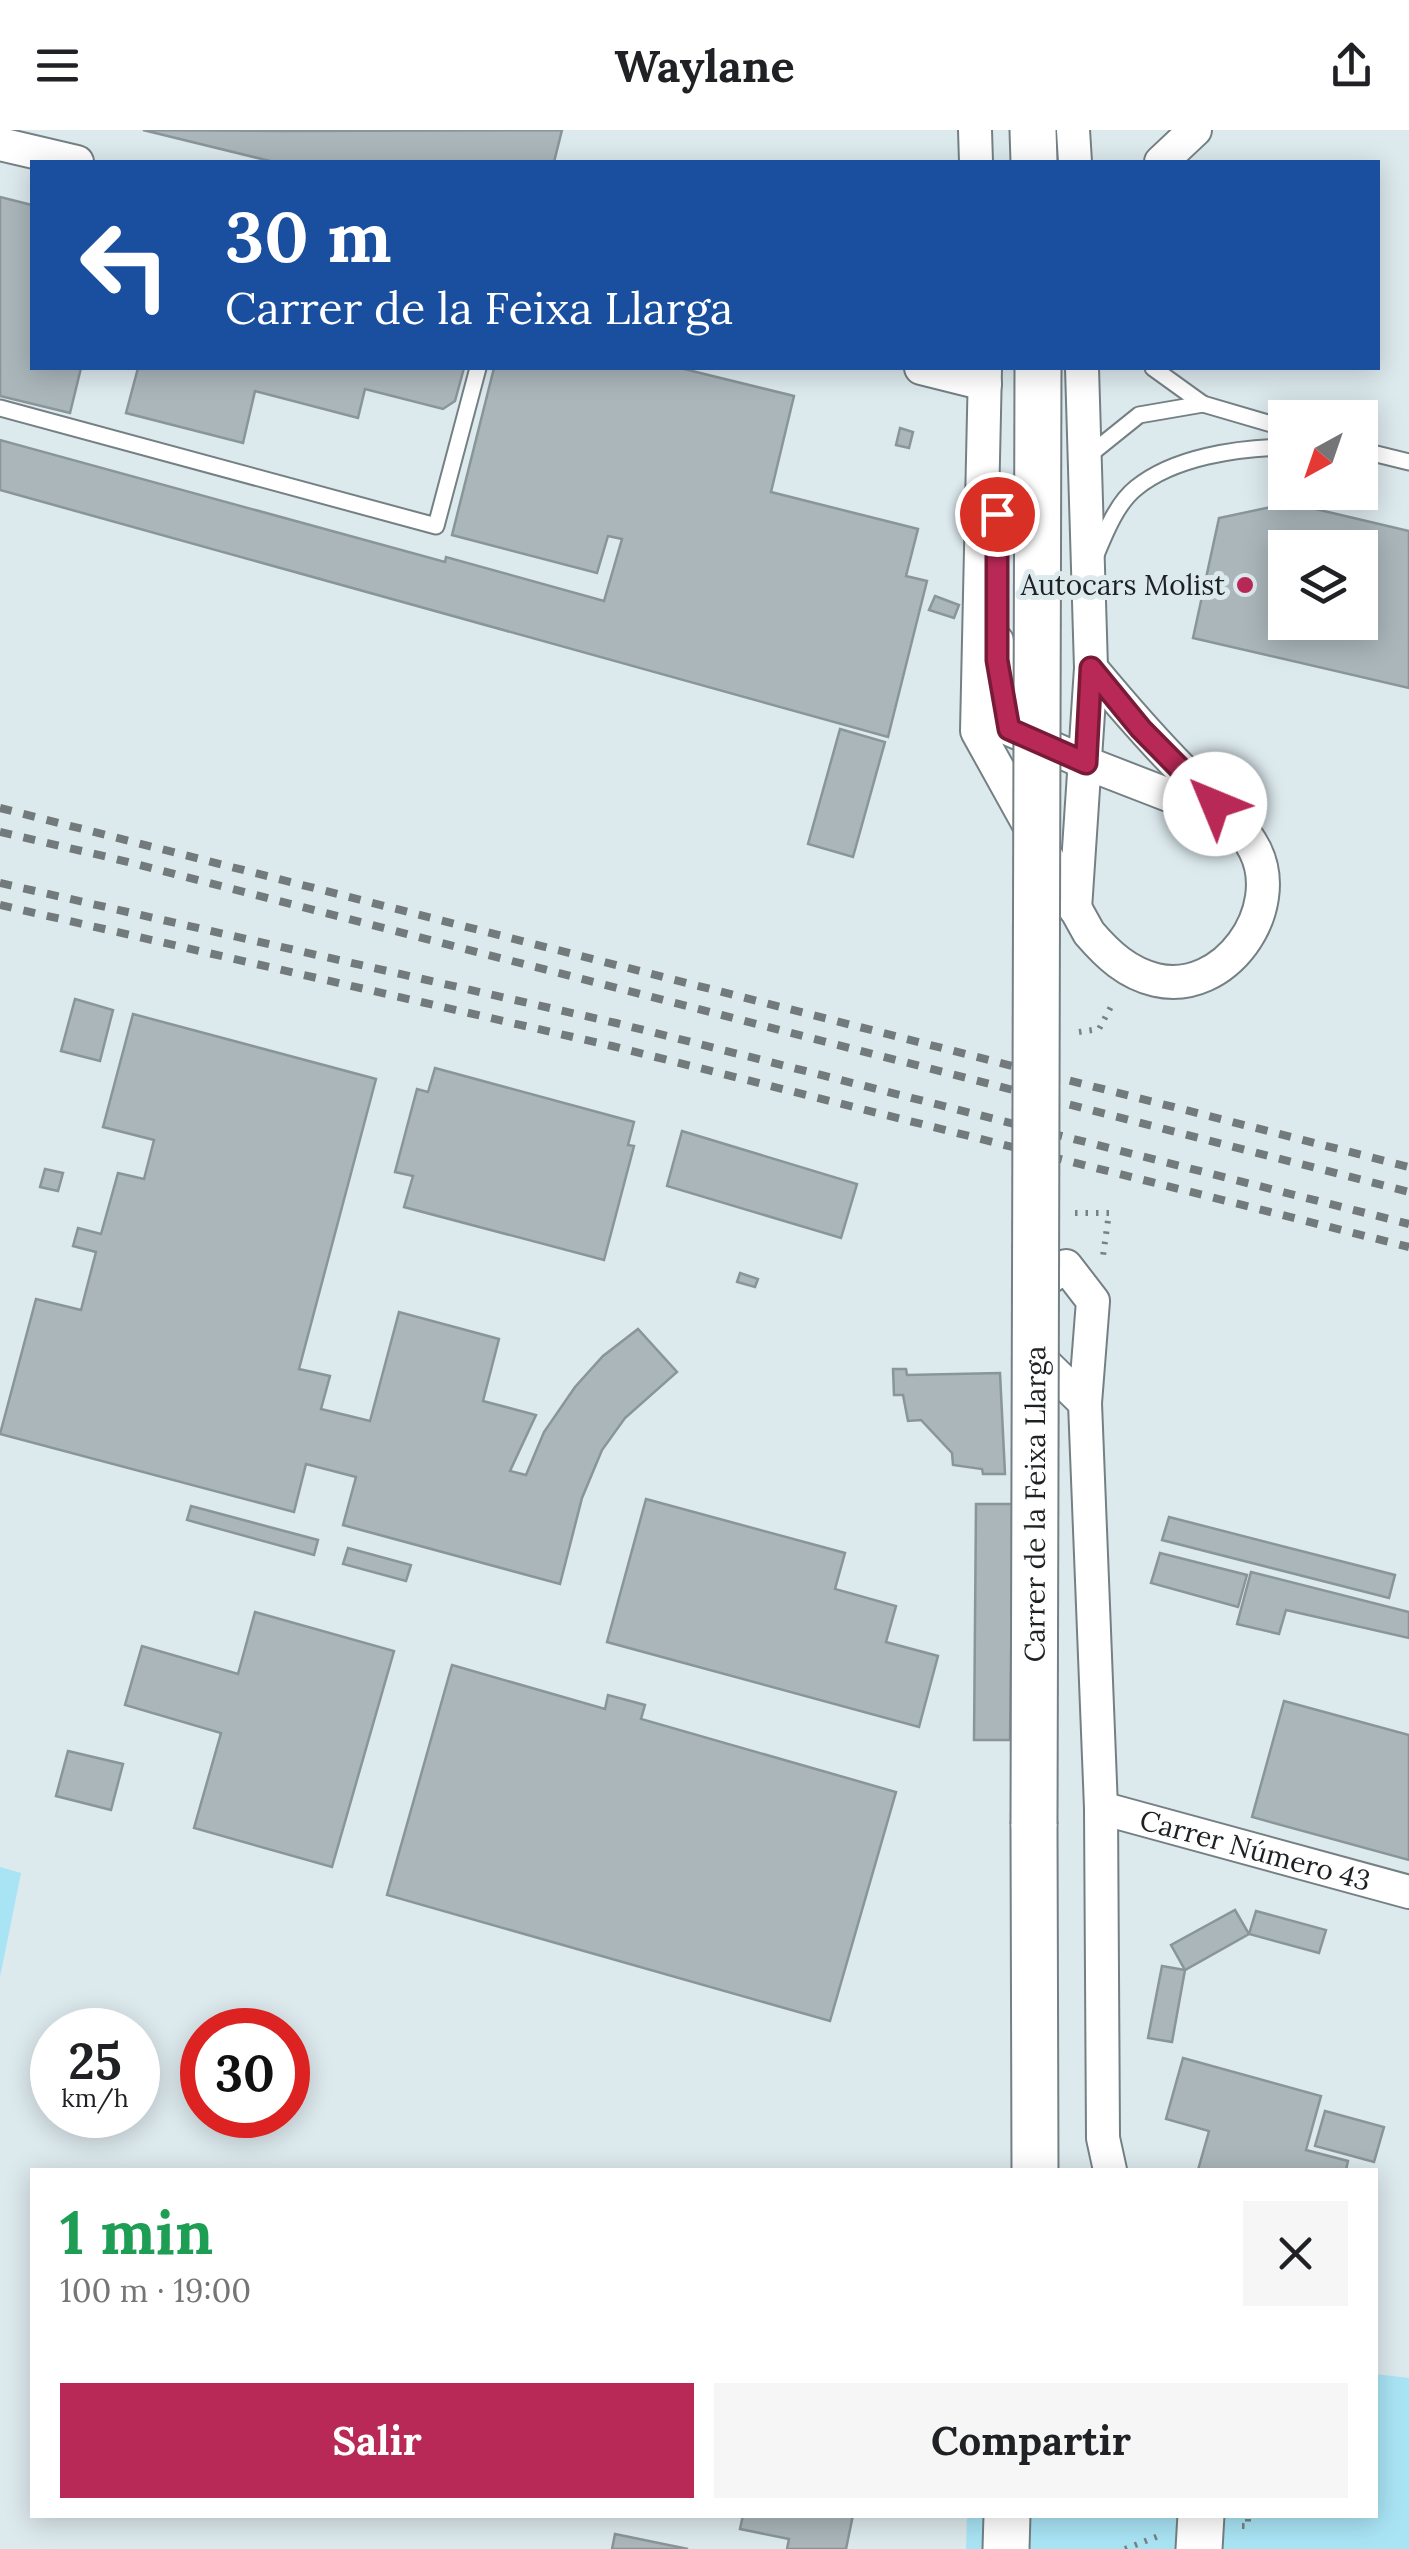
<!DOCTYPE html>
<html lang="es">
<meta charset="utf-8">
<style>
:root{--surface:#fff;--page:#f6f6f6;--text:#202124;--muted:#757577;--accent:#b82957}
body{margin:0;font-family:Lora,serif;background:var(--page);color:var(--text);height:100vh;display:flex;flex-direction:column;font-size:38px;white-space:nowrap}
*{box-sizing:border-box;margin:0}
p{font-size:32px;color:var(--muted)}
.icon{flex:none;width:55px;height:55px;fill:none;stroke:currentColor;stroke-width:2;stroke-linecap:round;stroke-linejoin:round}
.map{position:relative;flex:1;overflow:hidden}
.sheet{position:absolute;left:30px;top:2038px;width:1348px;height:350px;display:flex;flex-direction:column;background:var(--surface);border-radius:0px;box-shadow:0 5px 25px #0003}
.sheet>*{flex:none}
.guide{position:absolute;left:30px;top:30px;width:1350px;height:210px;border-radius:0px;box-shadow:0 5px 25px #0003;background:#1a4fa0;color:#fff;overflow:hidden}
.needle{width:65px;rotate:220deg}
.tools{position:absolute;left:1268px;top:270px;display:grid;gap:20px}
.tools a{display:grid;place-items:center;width:110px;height:110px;border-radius:0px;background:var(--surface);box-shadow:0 5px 25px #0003;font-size:50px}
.speed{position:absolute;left:30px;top:1878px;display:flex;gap:20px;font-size:50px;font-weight:700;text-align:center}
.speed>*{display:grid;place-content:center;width:130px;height:130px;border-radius:50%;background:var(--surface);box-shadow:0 5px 25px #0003;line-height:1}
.speed small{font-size:25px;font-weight:400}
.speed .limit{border:15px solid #d22;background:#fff;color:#111}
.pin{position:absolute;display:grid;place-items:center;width:85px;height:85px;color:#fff;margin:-42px;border:5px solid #fff;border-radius:50%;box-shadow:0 2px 10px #0007}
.me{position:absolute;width:110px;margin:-55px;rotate:315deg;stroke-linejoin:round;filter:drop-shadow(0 0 8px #0008)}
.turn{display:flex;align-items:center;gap:35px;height:210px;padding:0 30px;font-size:45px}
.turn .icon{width:130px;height:130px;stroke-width:2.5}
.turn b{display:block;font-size:70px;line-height:85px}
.round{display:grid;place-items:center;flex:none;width:105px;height:105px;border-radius:0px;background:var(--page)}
.headline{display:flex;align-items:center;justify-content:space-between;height:170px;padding:0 30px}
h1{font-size:60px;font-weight:700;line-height:75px;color:#1e9e55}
.button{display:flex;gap:20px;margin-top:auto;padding:20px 30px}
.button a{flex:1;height:115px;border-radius:0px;background:var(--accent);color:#fff;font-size:40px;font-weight:700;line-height:115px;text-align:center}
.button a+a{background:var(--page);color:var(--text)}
header{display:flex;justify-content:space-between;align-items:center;height:130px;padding:0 30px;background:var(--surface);font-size:45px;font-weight:700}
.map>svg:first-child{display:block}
</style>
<header><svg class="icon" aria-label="menu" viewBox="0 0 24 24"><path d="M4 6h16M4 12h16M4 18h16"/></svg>Waylane<svg class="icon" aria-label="share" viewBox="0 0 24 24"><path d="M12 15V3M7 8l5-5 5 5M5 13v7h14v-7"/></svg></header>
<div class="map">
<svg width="1409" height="2419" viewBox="0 0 1409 2419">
<rect width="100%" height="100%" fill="#dce9ed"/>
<!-- green -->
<g fill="#a9e4f5">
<path d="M0 1737 21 1743 0 1847Z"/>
<path d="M1375 2244 1409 2248V2419H966L967 2385H1375Z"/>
</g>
<!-- building -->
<g fill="#aab6ba" stroke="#899599" stroke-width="2.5" fill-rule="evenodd">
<path d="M143 0 284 1 562 0 554 32H274Z"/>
<path d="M0 67 32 75V238H81L70 283 0 266Z"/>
<path d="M138 238H464L455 271 443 279 365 259 358 288 255 261 243 313 126 283Z"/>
<path d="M494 238H680L794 266 771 362 918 399 906 446 927 451 888 607 0 360V310L445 432 446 427 604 471 622 409 608 406 597 443 452 405Z"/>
<path d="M900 298 913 302 909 318 896 315Z"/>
<path d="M1290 373 1409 401V558L1193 508 1219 388ZM1285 418H1360V492H1285Z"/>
<path d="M935 466 959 475 954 488 929 480Z"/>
<path d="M840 599 885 612 853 727 808 714Z"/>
<path d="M75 869 113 880 100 931 61 921Z"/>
<path d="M133 884 376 949 299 1239 330 1246 321 1279 370 1291 399 1182 499 1209 483 1271 536 1285 510 1341 526 1345 544 1302 575 1257 603 1226 638 1199 677 1242 625 1288 602 1320 582 1368 560 1454 343 1395 356 1347 306 1334 294 1382 0 1304 36 1169 81 1180 96 1122 73 1116 78 1098 101 1104 118 1043 144 1049 154 1010 103 997Z"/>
<path d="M435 938 634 992 628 1015 634 1016 604 1130 404 1077 413 1046 395 1042 417 959 428 962Z"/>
<path d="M682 1001 857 1054 841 1108 667 1056Z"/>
<path d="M45 1039 63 1043 58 1061 40 1057Z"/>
<path d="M740 1143 758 1149 755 1157 737 1152Z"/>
<path d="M893 1239H906L907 1245 1000 1243 1005 1344H983L982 1339 953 1335 952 1323 921 1290 908 1291 903 1265H894Z"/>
<path d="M646 1369 845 1423 835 1459 896 1476 886 1512 938 1526 919 1597 607 1512Z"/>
<path d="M976 1374H1013L1010 1610H974Z"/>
<path d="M191 1376 318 1410 314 1425 187 1390Z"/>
<path d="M1169 1387 1395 1445 1389 1468 1162 1410Z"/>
<path d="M348 1418 411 1435 406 1451 343 1434Z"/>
<path d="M1160 1423 1247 1445 1238 1477 1151 1453Z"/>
<path d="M1251 1442 1409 1482V1508L1286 1480 1279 1504 1237 1494Z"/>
<path d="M255 1482 394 1521 332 1737 194 1698 221 1603 125 1575 142 1516 238 1544Z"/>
<path d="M452 1535 605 1579 608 1565 645 1575 641 1589 896 1662 830 1891 387 1765Z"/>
<path d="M1284 1571 1409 1605V1730L1252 1687Z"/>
<path d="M68 1621 123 1634 111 1680 56 1666Z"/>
<path d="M1235 1780 1249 1804 1185 1840 1171 1815Z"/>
<path d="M1256 1781 1326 1800 1319 1823 1249 1804Z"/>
<path d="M1162 1836 1185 1840 1172 1912 1148 1908Z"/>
<path d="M1183 1928 1321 1966 1306 2020 1348 2031 1346 2040H1198L1209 2001 1166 1989Z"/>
<path d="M1325 1981 1384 1997 1374 2032 1315 2016Z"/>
<path d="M743 2385H853L846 2419H787L789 2409 740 2399Z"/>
<path d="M615 2404 688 2419H612Z"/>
</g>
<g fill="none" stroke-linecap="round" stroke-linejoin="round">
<!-- lane casing -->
<g stroke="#758084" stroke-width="19">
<g id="lane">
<path d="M1153 238 1203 274"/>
<path d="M0 278 436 396 478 238"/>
<path d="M1360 320 1409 332"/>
<path d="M1088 326 1139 285 1203 274 1285 298"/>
<path d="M1096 425C1105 403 1117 373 1136 358 1174 327 1237 318 1285 317"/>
</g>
</g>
<!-- street casing -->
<g stroke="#758084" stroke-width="36">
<g id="street">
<path d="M975 0 976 32"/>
<path d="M1073 0 1075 32"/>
<path d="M0 14 77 32"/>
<path d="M1161 32 1195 0"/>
<path d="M921 238 985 254"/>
<path d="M985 238 977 601 1089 803C1108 825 1127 843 1156 850 1225 866 1285 780 1255 720 1240 690 1206 664 1183 641 1150 608 1121 574 1091 538"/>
<path d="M997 511 1009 599 1086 633 1215 683"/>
<path d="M1075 779 1091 538 1082 238"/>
<path d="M1085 1273 1035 1224V1157L1066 1136 1093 1171 1085 1273 1101 1678 1103 2008 1110 2040"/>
<path id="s1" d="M1101 1678 1409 1762"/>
</g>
</g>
<!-- secondary casing -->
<g stroke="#758084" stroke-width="49">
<g id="secondary">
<path d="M1033 0 1034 32"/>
<path d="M1034 1694 1035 2040"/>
<path d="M1006 2419 1007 2385"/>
<path d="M1199 2419 1201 2385"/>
</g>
</g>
<!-- path -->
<g stroke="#798184" stroke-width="6" stroke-dasharray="2.5 8" stroke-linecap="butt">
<path d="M1079 902 1099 899 1114 871"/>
<path d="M1075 1083H1109L1103 1126"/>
<path d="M1242 2396H1248V2385"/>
<path d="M1125 2419 1161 2405"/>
</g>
<!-- lane -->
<use href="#lane" stroke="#fff" stroke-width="15"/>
<!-- street -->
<use href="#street" stroke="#fff" stroke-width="32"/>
<!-- secondary -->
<use href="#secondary" stroke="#fff" stroke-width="45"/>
<!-- rail -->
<g stroke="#727a7c" stroke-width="8" stroke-dasharray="12 12" stroke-linecap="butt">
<path d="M0 678 1409 1037"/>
<path d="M0 702 112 728 1409 1062"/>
<path d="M0 753 616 893 1409 1094"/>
<path d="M0 775 612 916 1409 1117"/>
</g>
<!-- secondary-bridge casing -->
<g stroke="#758084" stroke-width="49" stroke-linecap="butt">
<g id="secondary-bridge">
<path id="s2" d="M1034 1694 1038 238"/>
</g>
</g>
<!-- secondary-bridge -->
<use href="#secondary-bridge" stroke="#fff" stroke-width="45"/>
</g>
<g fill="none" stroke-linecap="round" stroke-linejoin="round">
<!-- route casing -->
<g stroke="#781b39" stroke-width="25">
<path id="route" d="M997 384V530L1009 599 1086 633 1091 538 1141 599 1215 674"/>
</g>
<!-- route -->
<use href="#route" stroke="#b82957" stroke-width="18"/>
</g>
<!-- markers -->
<circle fill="#b82957" stroke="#dce9ed" stroke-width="4" cx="1245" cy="455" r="10"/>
<g text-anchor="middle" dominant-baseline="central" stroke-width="10" stroke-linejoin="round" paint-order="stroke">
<!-- poi labels -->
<g font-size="28" fill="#1d2123" stroke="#dce9ed" text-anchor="end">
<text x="1225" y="455">Autocars Molist</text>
</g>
<!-- street labels -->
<g font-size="28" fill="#1d2123" stroke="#dce9ed">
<text stroke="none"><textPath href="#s2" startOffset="320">Carrer de la Feixa Llarga</textPath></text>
<text stroke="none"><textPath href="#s1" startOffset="160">Carrer Número 43</textPath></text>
</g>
</g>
</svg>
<div class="tools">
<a><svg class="needle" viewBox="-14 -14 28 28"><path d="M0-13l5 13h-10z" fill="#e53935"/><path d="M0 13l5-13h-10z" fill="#757577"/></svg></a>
<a><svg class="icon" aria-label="layers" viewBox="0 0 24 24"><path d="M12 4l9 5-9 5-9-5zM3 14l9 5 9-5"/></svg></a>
</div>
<div class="speed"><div>25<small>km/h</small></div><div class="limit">30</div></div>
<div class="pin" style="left:997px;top:384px;background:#d93025"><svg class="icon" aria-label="arrive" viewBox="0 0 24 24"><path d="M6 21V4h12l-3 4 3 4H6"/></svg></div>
<svg class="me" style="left:1215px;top:674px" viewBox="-20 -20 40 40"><circle r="19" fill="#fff"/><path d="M0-13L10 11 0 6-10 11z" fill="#b82957"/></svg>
<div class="guide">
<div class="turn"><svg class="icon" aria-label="left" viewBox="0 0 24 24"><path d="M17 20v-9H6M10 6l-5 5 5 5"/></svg><div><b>30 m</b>Carrer de la Feixa Llarga</div></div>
</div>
<section class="sheet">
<div class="headline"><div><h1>1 min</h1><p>100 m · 19:00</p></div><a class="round"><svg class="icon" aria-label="close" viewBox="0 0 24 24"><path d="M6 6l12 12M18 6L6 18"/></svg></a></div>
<div class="button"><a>Salir</a><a>Compartir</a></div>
</section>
</div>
